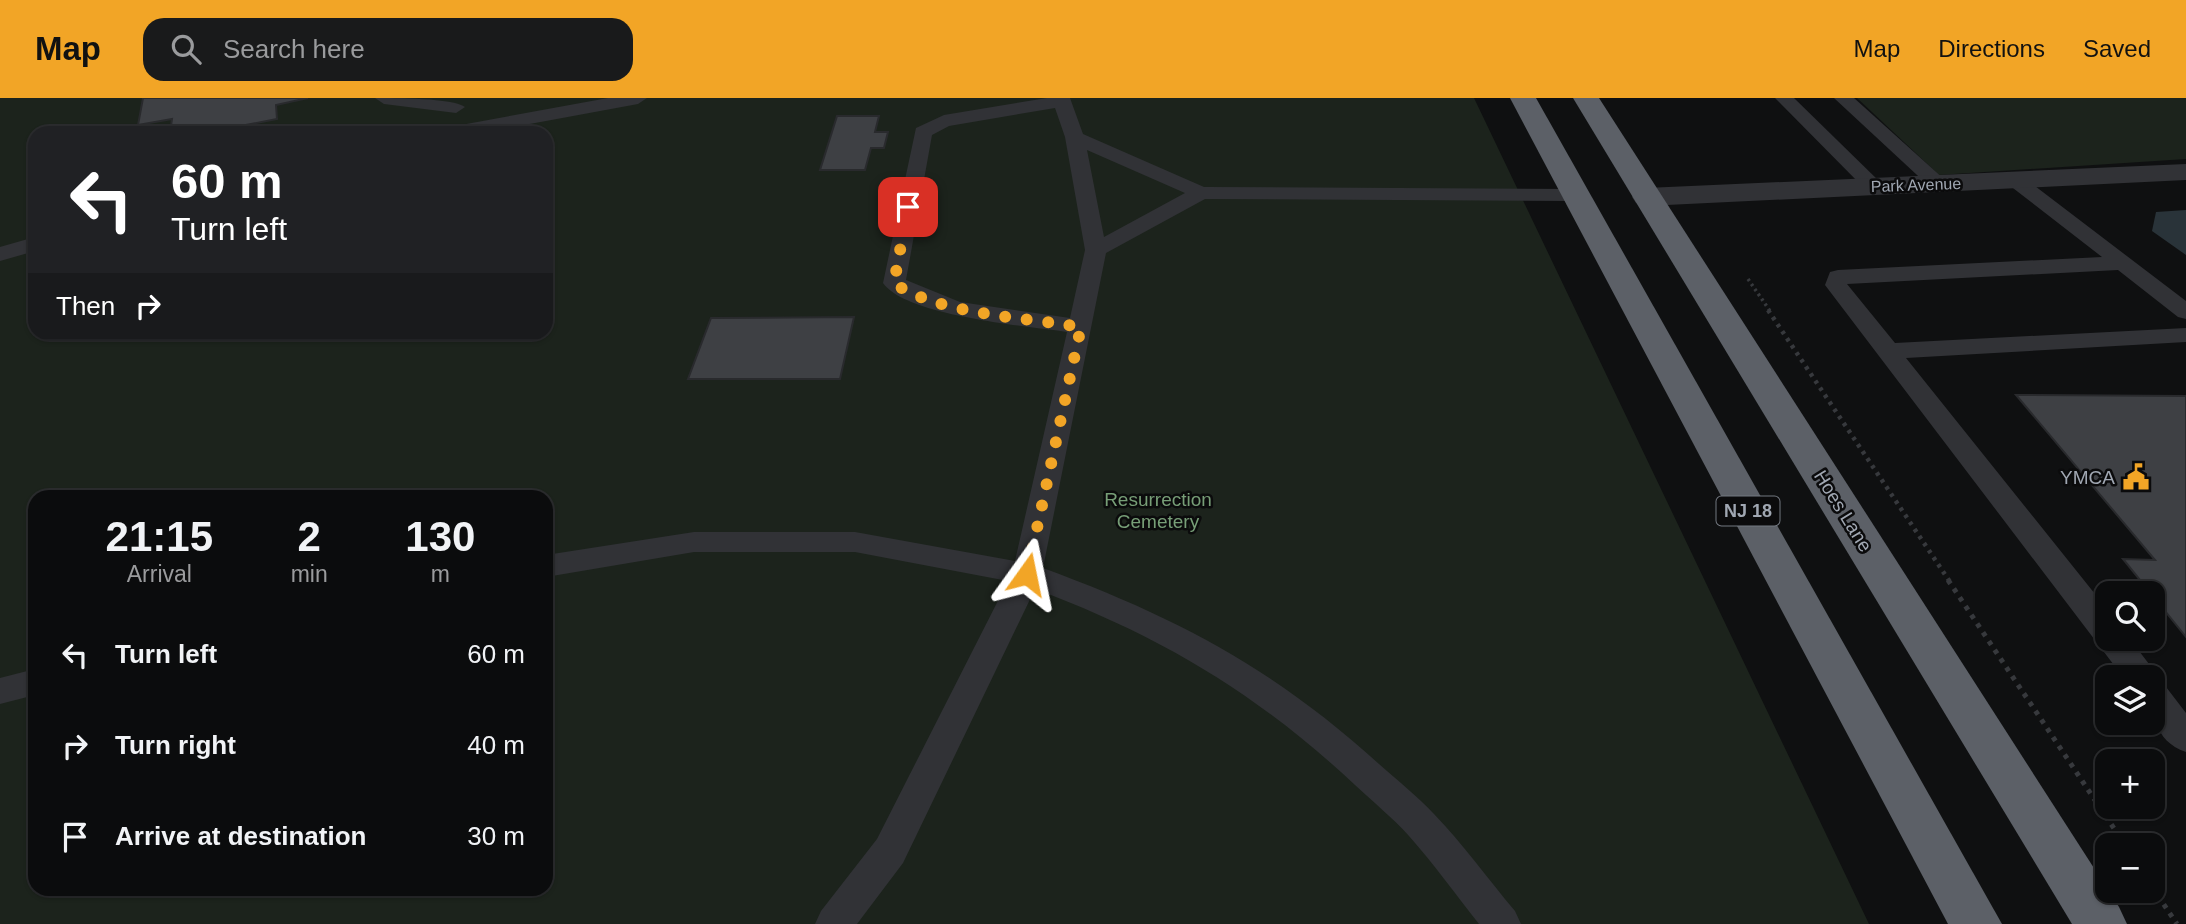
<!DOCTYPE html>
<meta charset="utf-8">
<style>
:root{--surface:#0b0c0d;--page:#191a1b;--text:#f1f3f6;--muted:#9a9b9d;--line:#2b2c2e;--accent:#f2a526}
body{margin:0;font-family:Helvetica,sans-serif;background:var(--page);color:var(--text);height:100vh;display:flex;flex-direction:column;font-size:26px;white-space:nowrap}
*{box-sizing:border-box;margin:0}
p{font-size:23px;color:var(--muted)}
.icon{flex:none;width:38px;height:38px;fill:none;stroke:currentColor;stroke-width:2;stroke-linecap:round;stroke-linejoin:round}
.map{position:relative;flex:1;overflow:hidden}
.details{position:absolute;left:28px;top:392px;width:525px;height:406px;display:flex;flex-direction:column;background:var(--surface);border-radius:21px;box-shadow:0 2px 5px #0004,0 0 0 2px var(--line)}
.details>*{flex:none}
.banner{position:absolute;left:28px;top:28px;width:525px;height:214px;border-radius:21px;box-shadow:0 2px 5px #0004,0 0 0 2px var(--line);background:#202124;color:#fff;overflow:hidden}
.tools{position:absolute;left:2095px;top:483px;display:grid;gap:14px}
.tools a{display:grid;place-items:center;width:70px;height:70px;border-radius:14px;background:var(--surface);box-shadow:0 2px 5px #0004,0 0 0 2px var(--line);font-size:35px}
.pin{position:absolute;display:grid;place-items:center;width:60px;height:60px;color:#fff;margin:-30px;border-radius:14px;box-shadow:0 4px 10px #0006}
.me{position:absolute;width:77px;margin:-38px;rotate:12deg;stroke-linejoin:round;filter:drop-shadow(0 0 5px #0008)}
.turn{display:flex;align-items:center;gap:24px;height:147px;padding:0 28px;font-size:32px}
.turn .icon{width:91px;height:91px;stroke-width:2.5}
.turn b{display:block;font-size:49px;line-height:60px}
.then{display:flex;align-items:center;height:66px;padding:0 28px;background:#0003;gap:14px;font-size:26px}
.eta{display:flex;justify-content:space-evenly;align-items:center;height:119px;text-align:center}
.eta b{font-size:42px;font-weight:800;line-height:49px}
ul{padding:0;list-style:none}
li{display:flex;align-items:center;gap:21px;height:91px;padding:0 28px}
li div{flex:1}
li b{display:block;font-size:26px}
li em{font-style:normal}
header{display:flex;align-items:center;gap:42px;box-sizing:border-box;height:98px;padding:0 35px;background:var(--accent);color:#111}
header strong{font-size:33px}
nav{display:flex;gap:38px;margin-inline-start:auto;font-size:24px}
.search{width:490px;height:63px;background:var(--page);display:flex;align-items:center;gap:18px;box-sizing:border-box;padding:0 24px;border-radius:21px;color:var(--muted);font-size:26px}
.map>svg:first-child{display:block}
</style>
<header>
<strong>Map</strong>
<div class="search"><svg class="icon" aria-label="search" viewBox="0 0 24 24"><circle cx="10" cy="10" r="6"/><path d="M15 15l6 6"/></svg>Search here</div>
<nav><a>Map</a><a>Directions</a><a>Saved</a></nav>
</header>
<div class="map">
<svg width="2186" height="826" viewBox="0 0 2186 826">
<rect width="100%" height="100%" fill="#0f1011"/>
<!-- green -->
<g fill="#1c231c" fill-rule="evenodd">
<path d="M0 0H1474L1869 826H0ZM35 35H546V234H35ZM35 399H546V791H35Z"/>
<path d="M1857 0H2186V61L1939 77Z"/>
</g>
<!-- water -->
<path fill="#293339" d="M2186 112V157L2152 133 2156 114Z"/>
<!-- building -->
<g fill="#3e4044" stroke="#292a2d" stroke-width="2">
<path d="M143 0H308L276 7 277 21 204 35H170L172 21 138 27Z"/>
<path d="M837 18H879L875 34H888L884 50H871L865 72H820Z"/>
<path d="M854 219 840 281H688L711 220Z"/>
<path d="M2016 297 2186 298V539L2123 461 2155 462Z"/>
</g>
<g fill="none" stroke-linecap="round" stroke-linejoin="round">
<!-- path-far2 -->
<path stroke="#37393d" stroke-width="3.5" stroke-dasharray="2.5 3.5" stroke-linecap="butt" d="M1748 181 1770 213"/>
<!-- path-far1 -->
<path stroke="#37393d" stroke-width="4.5" stroke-dasharray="3.5 5" stroke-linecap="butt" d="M1768 212 1950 484"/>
<!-- path -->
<g stroke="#37393d" stroke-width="5" stroke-dasharray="4.5 6" stroke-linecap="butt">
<path d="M1948 482 2125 747"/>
<path d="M2152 789 2177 826"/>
</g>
<!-- lane -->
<g fill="#313236" fill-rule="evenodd">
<path d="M375 0C394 0 453 0 465 9L456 15 384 6Z"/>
<path d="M608 0H647L638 6 481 35H440L450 29Z"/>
<path d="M1047 0H1070L1083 36 1204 89 1575 91 1585 97 1575 103 1205 101 1106 155 1043 470C1176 519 1273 570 1379 666 1397 682 1417 698 1434 716 1463 746 1488 781 1515 813L1521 826H1479C1456 797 1434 766 1409 738 1393 720 1373 704 1355 687 1258 596 1159 537 1035 491L903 765 857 826H815L821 813 877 741 1008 483 855 454H694L546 479V457L694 434H855L1015 463 1067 234C1027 228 906 218 883 185L916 30 944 17ZM1055 10 1065 39 1085 152 1070 220 960 204 906 182 932 37 949 28ZM1087 52 1185 95 1104 139Z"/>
<path d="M1775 0H1794L1881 85 1884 89 1881 93H1867Z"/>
<path d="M1834 0H1854L1945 82 1948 86 1945 90H1931Z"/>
<path d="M2016 77 2023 79 2186 203V221L2178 219 2118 172 1847 186 1895 245 2186 230V244L1906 260 2107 511V541H2130L2152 570 2155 582 2163 585 2186 615V654C2151 642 2152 610 2152 579H2123L1825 187 1830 174 1838 172 2102 159 2009 87 2006 83 2009 79Z"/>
<path d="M35 139V153L0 163V149Z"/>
<path d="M35 571V597L0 606V580Z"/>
</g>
<!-- street -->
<path fill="#313236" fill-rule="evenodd" d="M2186 66V82L1646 108 1636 105 1632 99 1636 93 1646 90Z"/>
<!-- highway -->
<g fill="#5c6067" fill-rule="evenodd">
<path d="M1510 0H1536L2002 826H1948Z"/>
<path d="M1573 0H1599L2119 809 2127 826H2072Z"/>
</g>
</g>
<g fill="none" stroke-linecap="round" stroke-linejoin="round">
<!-- route -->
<path stroke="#f2a526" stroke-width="12" stroke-dasharray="0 21.6" d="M908 109 894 185C937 216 1027 220 1081 229L1027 476"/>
</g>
<!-- icons -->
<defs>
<g id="civic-bare" transform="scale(2.1)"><path d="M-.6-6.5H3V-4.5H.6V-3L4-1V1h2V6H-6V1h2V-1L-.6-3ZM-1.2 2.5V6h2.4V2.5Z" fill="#f2a526" stroke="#0b0b0c" stroke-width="2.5" paint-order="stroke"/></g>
</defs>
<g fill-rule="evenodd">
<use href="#civic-bare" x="2136" y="379"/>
</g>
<g text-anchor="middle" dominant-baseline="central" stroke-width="5" stroke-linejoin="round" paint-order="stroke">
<!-- far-street labels -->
<g font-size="16" fill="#a0a7b2" stroke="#0b0b0c">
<text transform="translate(1916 87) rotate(-2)">Park Avenue</text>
</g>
<!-- shield labels -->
<rect fill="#0b0b0c" stroke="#737880" stroke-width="2" x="1716.5" y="398.5" width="63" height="29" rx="5"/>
<g font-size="18" font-weight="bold" fill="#a0a7b2">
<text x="1748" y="413">NJ 18</text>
</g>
<!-- poi labels -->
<g font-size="19" fill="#a0a7b2" stroke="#0b0b0c" text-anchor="end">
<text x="2115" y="379">YMCA</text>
</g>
<!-- park labels -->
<g font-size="19" fill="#779e77" stroke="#0b0b0c">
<text x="1158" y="401">Resurrection<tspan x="1158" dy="22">Cemetery</tspan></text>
</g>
<!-- street labels -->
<g font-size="19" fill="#a0a7b2" stroke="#0b0b0c">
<text transform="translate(1843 413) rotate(58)">Hoes Lane</text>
</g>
</g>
</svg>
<div class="tools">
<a><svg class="icon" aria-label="search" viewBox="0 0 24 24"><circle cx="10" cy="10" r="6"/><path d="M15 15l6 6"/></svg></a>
<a><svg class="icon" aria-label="layers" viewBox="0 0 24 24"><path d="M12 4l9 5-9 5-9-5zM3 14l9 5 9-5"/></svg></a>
<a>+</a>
<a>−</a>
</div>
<div class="pin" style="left:908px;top:109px;background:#d93025"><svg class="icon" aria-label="arrive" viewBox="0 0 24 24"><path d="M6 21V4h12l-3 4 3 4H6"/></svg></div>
<svg class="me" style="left:1027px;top:476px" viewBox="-20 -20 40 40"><path d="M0-17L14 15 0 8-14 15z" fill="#f2a526" stroke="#fff" stroke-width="4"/></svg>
<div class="banner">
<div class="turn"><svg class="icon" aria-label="left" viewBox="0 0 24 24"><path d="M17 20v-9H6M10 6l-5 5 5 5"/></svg><div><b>60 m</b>Turn left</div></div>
<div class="then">Then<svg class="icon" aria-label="right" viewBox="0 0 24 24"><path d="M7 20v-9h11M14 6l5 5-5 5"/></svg></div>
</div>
<section class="details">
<div class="eta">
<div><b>21:15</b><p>Arrival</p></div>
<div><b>2</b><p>min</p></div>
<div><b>130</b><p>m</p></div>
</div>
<ul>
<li><svg class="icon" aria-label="left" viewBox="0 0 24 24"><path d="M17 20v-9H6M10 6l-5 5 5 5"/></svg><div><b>Turn left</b></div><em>60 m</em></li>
<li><svg class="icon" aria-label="right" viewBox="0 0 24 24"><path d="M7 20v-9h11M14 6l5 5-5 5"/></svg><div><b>Turn right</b></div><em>40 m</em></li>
<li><svg class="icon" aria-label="arrive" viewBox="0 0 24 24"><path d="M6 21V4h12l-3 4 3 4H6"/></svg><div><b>Arrive at destination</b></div><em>30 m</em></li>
</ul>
</section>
</div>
